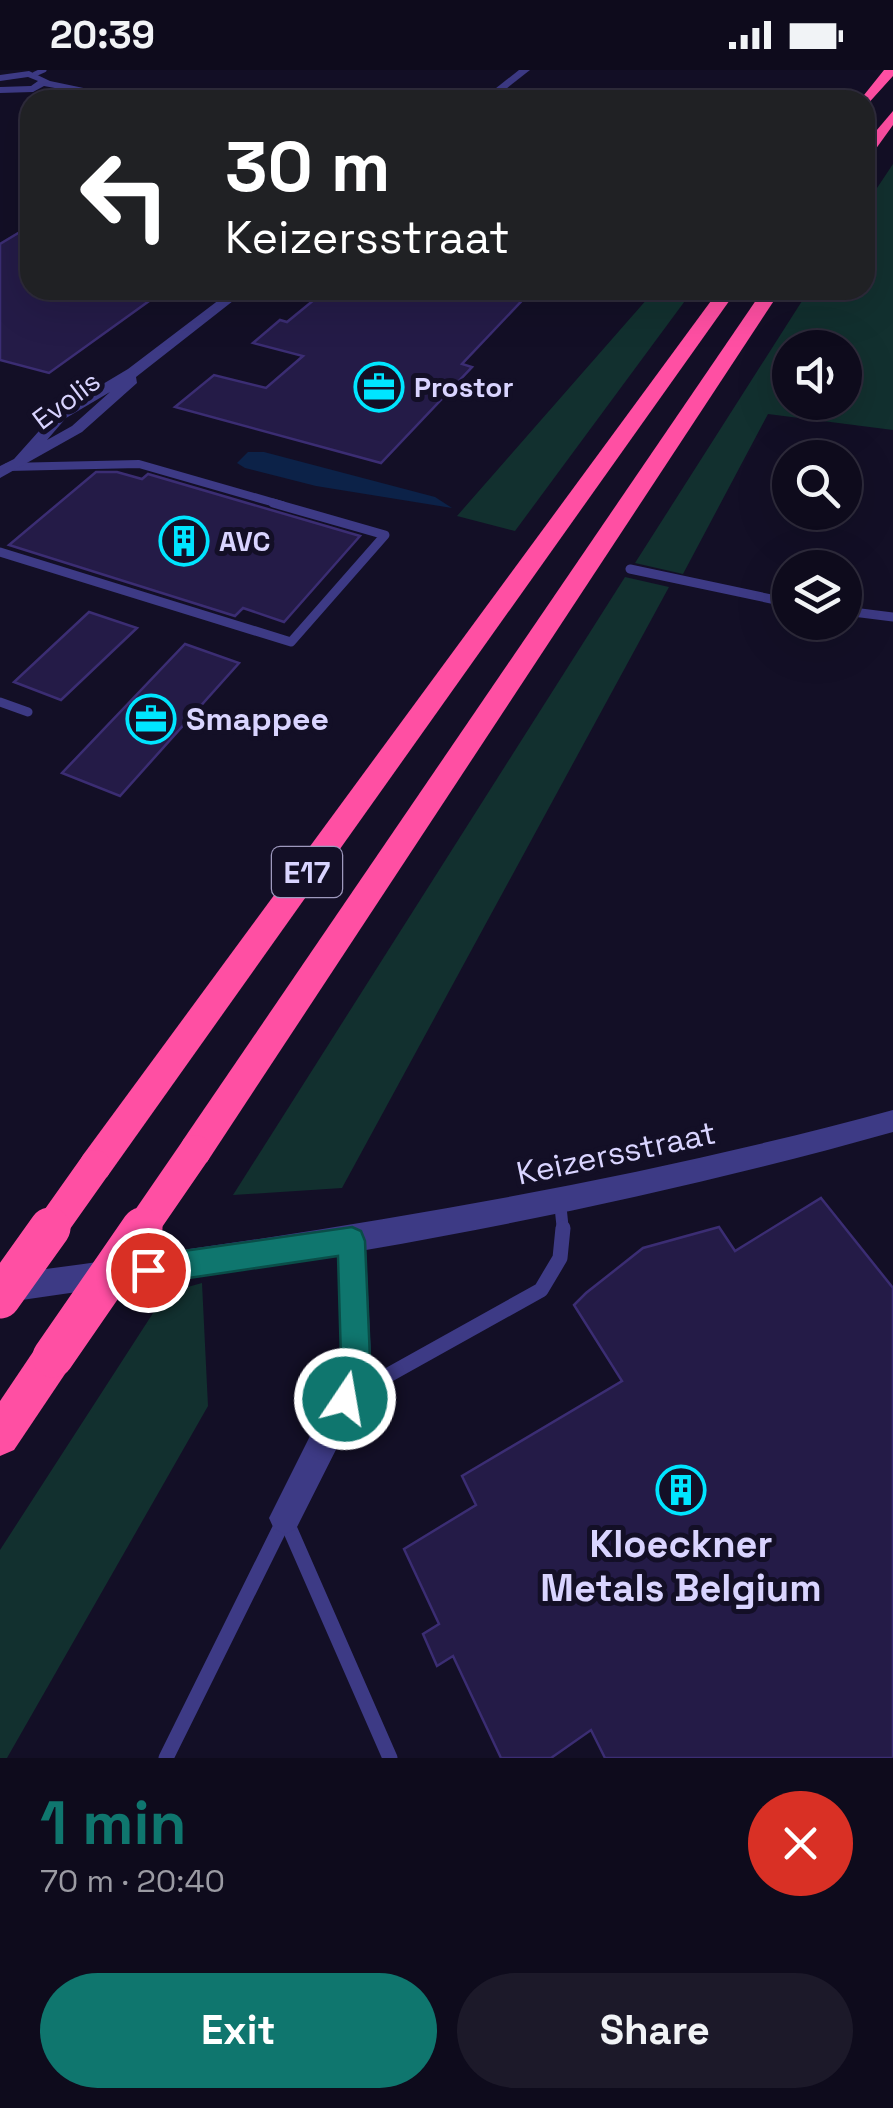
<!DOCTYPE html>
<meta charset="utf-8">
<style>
:root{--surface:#0e0b1c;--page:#1c1929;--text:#f1f3f6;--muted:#9b9ba3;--line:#2e2b3b;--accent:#0f766e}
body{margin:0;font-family:"Space Grotesk",sans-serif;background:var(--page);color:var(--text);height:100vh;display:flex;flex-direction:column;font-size:38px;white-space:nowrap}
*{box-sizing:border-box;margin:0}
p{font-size:32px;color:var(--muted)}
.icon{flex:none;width:55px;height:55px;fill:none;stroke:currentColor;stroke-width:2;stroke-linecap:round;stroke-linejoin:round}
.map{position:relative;height:1688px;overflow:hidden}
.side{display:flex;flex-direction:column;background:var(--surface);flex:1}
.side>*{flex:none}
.guide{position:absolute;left:20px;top:20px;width:855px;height:210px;border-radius:30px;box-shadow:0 10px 40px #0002,0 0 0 2px var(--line);background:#202124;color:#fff;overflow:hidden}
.tools{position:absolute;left:772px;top:260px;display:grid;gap:20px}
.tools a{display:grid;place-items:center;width:90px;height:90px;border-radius:50%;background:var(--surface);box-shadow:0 10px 40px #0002,0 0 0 2px var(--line);font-size:50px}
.pin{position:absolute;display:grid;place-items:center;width:85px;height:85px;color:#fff;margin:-42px;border:5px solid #fff;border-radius:50%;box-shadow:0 2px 10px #0007}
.me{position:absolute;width:110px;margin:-55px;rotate:12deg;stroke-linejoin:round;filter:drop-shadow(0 0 8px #0008)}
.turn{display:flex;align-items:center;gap:35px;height:210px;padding:0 40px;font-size:45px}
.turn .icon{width:130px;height:130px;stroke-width:2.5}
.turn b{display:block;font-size:70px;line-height:85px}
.round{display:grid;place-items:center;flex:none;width:105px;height:105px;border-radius:52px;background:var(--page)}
.head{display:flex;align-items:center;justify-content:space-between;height:170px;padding:0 40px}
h1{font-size:60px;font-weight:700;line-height:75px;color:var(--accent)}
.cta{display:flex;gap:20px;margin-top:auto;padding:20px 40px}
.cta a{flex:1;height:115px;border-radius:60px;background:var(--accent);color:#fff;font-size:40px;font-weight:700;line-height:115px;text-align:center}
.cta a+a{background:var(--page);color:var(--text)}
.status{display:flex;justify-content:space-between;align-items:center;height:70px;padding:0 50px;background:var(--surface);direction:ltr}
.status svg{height:28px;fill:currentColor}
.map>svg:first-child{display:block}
</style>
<div class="status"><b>20:39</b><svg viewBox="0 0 49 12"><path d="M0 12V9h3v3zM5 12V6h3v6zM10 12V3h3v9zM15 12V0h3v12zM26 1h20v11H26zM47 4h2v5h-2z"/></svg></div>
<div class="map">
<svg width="893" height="1688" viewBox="0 0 893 1688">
<rect width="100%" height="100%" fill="#130f26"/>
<!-- green -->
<g fill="#12302f" fill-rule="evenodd">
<path d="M893 94V360L768 344 683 504 635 493 809 220H865V136ZM790 278H845V332H790Z"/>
<path d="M655 220H693L515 461 457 446Z"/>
<path d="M625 507 669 517 342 1118 233 1125Z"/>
<path d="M202 1213 208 1336 7 1688H0V1480L166 1223Z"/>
</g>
<!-- water -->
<path fill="#0c2248" d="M248 382H264L435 427 452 438 316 416 245 398 237 393Z"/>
<!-- building -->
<g fill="#241b47" stroke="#3b2d73" stroke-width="2.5">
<path d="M30 156V220H131L156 226 49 303 0 290V174Z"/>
<path d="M326 220H532L462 294 472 297 381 393 175 337 214 305 266 318 303 286 253 273 280 250 287 252Z"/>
<path d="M96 402H117L142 409 148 404 360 466 284 552 243 538 235 546 9 475Z"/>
<path d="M89 542 137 558 61 630 14 612Z"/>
<path d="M185 574 239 593 120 726 62 703Z"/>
<path d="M821 1128 893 1218V1688H605L591 1660 551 1688H501L453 1586 437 1596 423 1564 439 1554 404 1479 476 1435 462 1406 622 1311 574 1235 586 1223 643 1178 719 1157 735 1181Z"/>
</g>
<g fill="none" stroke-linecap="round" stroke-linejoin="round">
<!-- service-far4 -->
<path stroke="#3d3a85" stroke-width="5" d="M35 4 44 0"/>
<!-- service-far3 -->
<path stroke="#3d3a85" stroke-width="8" d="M8 397 139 394 282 435"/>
<!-- service-far2 -->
<g stroke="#3d3a85" stroke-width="9">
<path d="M0 482 291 572 385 465 273 433"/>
<path d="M630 499 790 533"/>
<path d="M845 541 893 547"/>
<path d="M0 632 28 642"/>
</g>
<!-- service-far1 -->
<path stroke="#3d3a85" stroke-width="12" d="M560 1132 563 1161"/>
<!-- service -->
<g stroke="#3d3a85" stroke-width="15">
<path d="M349 1327 541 1220 560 1188 563 1158"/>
<path d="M285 1448 390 1688"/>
<path d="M166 1688 285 1448"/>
</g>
<!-- minor -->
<g fill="#3d3a85" fill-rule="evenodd">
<path d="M519 0H530L492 30H481Z"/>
<path d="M29 1 50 11 141 30H120L44 16 33 22 0 23V17L31 16 38 11 28 7 0 11V5Z"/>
<path d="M232 220H247L136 307 137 313 82 362 0 408V396L14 389 56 342 128 299ZM110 322 72 356 47 370 66 348Z"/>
<path d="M893 1040V1062C719 1111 544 1149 366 1180L371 1289 356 1340 296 1459 285 1464 274 1459 269 1448 331 1324 341 1289 339 1184 8 1232 0 1229V1207L8 1204C307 1165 602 1119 893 1040Z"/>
</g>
<!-- motorway -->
<g fill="#ff4fa3" fill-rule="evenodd">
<path d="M884 0H893V6L865 37V30H860Z"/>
<path d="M893 41V55L870 87 865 88V74Z"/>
<path d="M719 220H737L107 1107 95 1112 83 1107 77 1096 83 1085Z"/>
<path d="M763 220H781L207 1092 195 1097 183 1092 178 1081 183 1070Z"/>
<path d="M53 1268 67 1273 72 1287 67 1301 14 1380 0 1386V1331L39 1273Z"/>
</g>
<!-- motorway-bridge-far1 -->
<g stroke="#ff4fa3" stroke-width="32">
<path d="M49 1161 95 1096"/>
<path d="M140 1161 195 1081"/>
</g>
<!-- motorway-bridge -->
<g stroke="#ff4fa3" stroke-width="41">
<path d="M0 1228 50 1158"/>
<path d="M53 1287 142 1158"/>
</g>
</g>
<!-- route -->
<path fill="#0f766e" stroke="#0a4d48" stroke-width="2.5" d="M352 1157 361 1161 365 1171 370 1289 356 1340 345 1344 334 1340 330 1329 341 1289 338 1186 148 1214 138 1209 133 1200 138 1190 148 1186Z"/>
<!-- icons -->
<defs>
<g id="office-ring" transform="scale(2.5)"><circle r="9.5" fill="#130f26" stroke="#00e5ff" stroke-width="1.5"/><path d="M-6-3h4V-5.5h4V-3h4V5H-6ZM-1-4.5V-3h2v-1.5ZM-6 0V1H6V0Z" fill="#00e5ff"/></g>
<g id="building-ring" transform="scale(2.5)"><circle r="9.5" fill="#130f26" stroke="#00e5ff" stroke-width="1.5"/><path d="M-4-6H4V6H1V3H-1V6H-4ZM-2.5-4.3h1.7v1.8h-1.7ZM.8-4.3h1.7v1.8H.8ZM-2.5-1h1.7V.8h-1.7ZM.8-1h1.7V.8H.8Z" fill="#00e5ff"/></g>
</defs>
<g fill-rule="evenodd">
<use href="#office-ring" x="379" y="317"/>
<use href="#building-ring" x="184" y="471"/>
<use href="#office-ring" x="151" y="649"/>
<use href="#building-ring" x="681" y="1420"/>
</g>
<g text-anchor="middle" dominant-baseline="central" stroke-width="10" stroke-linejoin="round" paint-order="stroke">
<!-- far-poi labels -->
<g font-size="28" font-weight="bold" fill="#d9d4ff" stroke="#130f26" text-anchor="start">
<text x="414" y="317">Prostor</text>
<text x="219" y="471">AVC</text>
</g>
<!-- far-street labels -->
<g font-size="28" fill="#d9d4ff" stroke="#130f26">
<text transform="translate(66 330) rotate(-37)">Evolis</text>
</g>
<!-- shield labels -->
<rect fill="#130f26" stroke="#9e99be" stroke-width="2.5" x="272" y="777" width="70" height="50" rx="8"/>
<g font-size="30" font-weight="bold" fill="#d9d4ff">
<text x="307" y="802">E17</text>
</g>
<!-- poi labels -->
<g font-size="32" font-weight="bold" fill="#d9d4ff" stroke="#130f26" text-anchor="start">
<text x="186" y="649">Smappee</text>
</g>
<!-- street labels -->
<g font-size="32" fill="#d9d4ff" stroke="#130f26">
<text transform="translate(616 1083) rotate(-12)">Keizersstraat</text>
</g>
<!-- near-poi labels -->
<g font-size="38" font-weight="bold" fill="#d9d4ff" stroke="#130f26">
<text x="681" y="1474">Kloeckner<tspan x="681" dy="44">Metals Belgium</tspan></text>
</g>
</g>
</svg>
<div class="tools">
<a><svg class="icon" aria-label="sound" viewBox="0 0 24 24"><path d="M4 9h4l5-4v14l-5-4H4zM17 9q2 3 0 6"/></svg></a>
<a><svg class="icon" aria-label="search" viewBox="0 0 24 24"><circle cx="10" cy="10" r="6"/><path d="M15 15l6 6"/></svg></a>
<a><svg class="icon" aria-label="layers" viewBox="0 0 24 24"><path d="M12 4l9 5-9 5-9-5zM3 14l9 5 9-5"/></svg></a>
</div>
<div class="pin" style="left:148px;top:1200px;background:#d93025"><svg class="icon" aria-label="arrive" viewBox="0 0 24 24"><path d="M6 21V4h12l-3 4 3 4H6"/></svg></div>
<svg class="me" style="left:345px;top:1329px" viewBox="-20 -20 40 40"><circle r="17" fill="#0f766e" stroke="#fff" stroke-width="3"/><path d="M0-11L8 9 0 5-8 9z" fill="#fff"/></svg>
<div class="guide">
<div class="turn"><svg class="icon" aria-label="left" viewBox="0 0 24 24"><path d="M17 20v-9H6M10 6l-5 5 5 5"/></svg><div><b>30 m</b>Keizersstraat</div></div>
</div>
</div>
<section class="side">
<div class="head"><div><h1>1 min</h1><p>70 m · 20:40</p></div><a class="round" style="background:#d93025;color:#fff"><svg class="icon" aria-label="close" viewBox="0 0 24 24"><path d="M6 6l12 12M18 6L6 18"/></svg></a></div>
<div class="cta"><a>Exit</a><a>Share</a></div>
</section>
